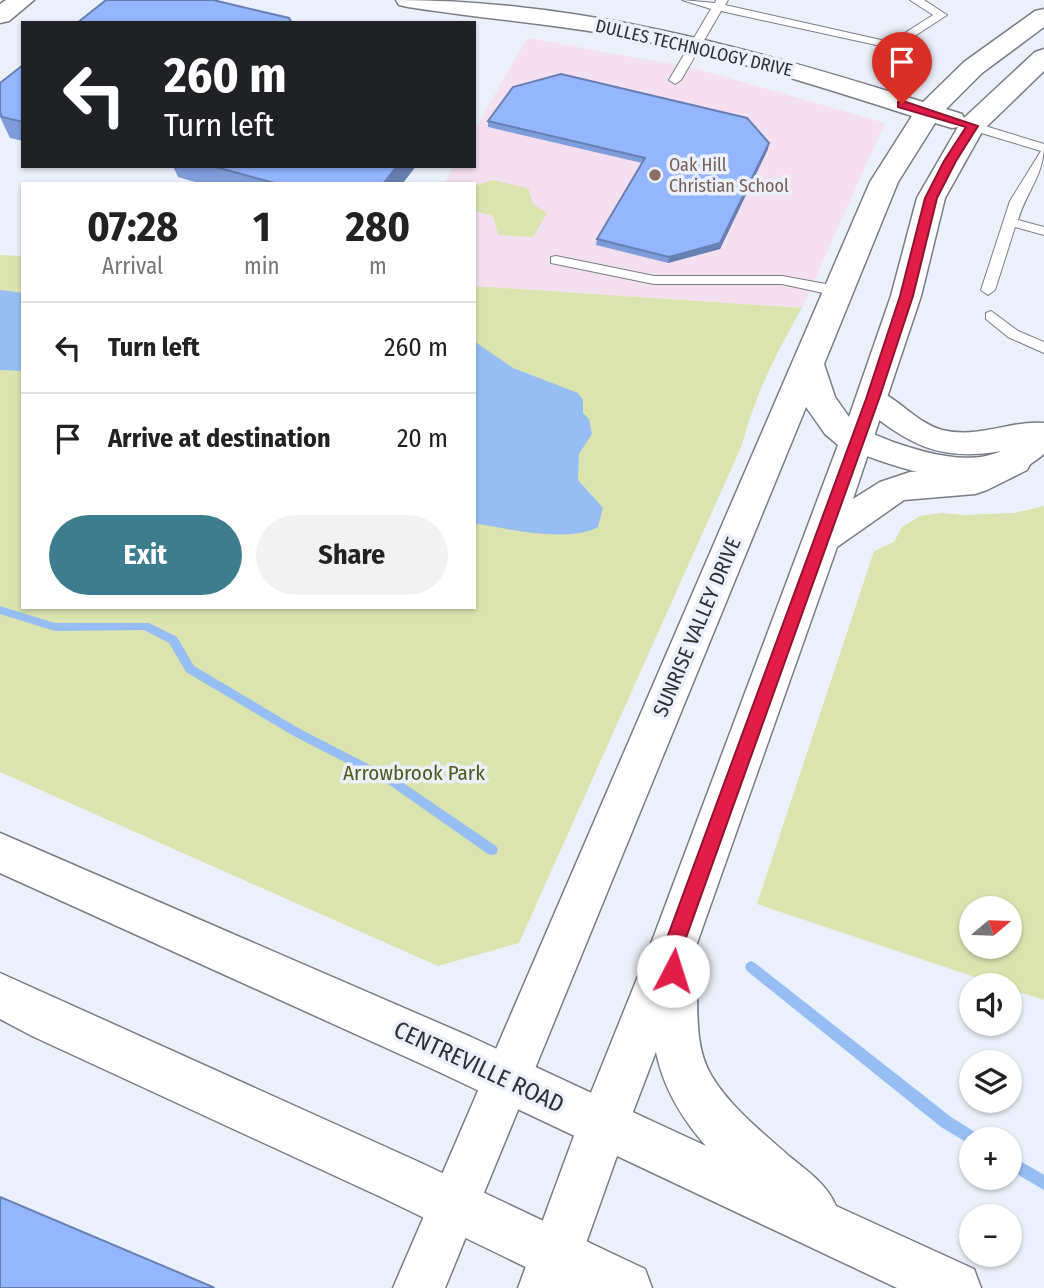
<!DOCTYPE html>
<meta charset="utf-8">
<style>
:root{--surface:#fff;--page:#f2f2f2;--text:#222;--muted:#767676;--line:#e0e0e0;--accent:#3c7e90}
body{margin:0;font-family:"Fira Sans Condensed",sans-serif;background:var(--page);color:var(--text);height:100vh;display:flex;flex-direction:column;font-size:26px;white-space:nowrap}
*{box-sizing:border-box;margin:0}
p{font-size:23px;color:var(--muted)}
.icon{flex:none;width:38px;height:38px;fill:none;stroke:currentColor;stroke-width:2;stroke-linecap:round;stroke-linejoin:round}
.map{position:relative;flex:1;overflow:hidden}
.panel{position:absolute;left:21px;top:182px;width:455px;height:427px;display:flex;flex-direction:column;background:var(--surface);border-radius:0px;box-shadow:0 2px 5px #0004}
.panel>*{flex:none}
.top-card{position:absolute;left:21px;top:21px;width:455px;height:147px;border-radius:0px;box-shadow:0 2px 5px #0004;background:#202124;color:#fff;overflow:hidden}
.needle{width:46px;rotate:71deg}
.buttons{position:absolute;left:959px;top:896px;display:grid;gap:14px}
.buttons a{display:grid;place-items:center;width:63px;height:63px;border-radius:50%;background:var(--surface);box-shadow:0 2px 5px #0004;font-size:35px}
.pin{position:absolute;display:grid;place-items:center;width:60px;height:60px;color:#fff;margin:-72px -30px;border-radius:50% 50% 50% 0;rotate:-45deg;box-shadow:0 0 7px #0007}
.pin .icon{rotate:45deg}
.me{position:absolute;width:77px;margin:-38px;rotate:5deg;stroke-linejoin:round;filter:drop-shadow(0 0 5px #0008)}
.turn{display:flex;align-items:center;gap:24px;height:147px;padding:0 28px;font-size:32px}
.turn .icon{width:91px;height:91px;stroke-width:2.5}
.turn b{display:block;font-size:49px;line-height:60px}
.eta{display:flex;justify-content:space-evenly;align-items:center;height:119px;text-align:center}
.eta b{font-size:42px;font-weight:700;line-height:49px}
.cta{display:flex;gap:14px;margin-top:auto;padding:14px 28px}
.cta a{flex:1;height:80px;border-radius:42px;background:var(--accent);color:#fff;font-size:28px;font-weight:700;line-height:80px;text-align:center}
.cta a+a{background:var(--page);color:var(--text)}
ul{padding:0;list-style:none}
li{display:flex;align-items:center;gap:21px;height:91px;padding:0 28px;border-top:2px solid var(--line)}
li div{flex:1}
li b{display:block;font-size:26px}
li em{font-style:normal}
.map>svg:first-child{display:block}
</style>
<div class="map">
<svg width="1044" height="1288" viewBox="0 0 1044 1288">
<rect width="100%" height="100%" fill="#ebf1fc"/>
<!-- education -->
<path fill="#f4e0f0" d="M527 38 694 68 885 123 802 308 474 286V184H444L454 166H474V131Z"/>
<!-- green -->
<g fill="#dbe3ae" fill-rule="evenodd">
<path d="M493 180 528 188 533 204 547 213 533 237 498 235 493 216 474 211V186Z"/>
<path d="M0 255 23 256V607H474V286L802 308C776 353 755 395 742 445L519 943 438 966 0 772Z"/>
<path d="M1044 506V1000L1010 989V985H999L757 904 874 551 894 542 902 527 920 516 942 513 962 515 1014 513ZM1010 908V947H971V908Z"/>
</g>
<!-- water -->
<g fill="#96bef4">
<path d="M0 290 23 293V371L0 370Z"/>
<path d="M474 341 513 368 578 393 583 400V413L589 419 592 434 579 454 578 480 603 508 598 527C569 543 507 529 474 523Z"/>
</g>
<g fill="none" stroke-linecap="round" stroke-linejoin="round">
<!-- stream -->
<g fill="#96bef4" fill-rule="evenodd">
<path d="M0 606 55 623H149L177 637 194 666 300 729 399 780 496 846 498 850 496 854 492 855 488 854 391 786 292 735 186 672 169 643 144 630 55 631 0 614Z"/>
<path d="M751 961 755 963 951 1117 978 1134 980 1139H971V1145L941 1127 747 971 745 967 747 963Z"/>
<path d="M1010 1155 1044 1175V1190L1010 1170Z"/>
</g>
<!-- lane casing -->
<g stroke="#787d87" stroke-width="2">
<g id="lane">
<path d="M682 0 715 3 716 0H728L725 5 881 40 897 38 933 15 910 0H924L947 15 904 43 881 46 721 11 681 80 675 84 669 80 711 9Z"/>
<path d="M972 122 1044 144C1044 176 1027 190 1018 220L1044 227V235L1015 227 995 290 988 295 981 290 1010 201 1041 151 968 129 966 126Z"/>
<path d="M556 256 654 276H782L837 286 844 291 837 296 782 284H654L551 263V257Z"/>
<path d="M991 311 1018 331 1044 342V353L1008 337 986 319V313Z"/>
</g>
</g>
<!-- street casing -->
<g stroke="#787d87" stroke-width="3">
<path id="street" d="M872 389C898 396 914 422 942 430 979 439 1011 420 1044 423V454C997 495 931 478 878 460 865 455 849 452 842 440L846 432C863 427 877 436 893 442 925 453 969 466 1001 451 938 462 909 444 861 406L857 399 861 392Z"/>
</g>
<!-- secondary casing -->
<g stroke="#787d87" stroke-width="3">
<g id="secondary">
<path d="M6 0H34L9 21 0 23V4Z"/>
<path d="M396 0C578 0 751 48 923 102L964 62 1035 11 1044 9V27L982 73 946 109 962 114 964 118 1035 52 1044 49V71L983 130 945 198 921 296 853 499 880 482 910 472 970 468 1015 448 1027 452 1032 461 1027 470 987 490 975 494 904 500 837 547 695 949 628 1125 570 1288H518L578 1125 649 949 838 445 825 434 806 407 445 1288H393L870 182 912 116C821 87 729 57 635 39 560 24 483 19 408 7L399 5ZM935 123 952 128 958 127 917 198 891 296 849 417 835 397 824 364 898 182Z"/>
</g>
</g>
<!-- primary casing -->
<g stroke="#787d87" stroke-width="3">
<g id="primary">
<path d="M0 833 471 1037 706 1146C662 1096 650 1052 650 987 650 967 648 952 656 934L672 928 688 934C707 978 686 1032 711 1075 730 1107 762 1132 789 1156 807 1171 827 1184 836 1206L974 1269 981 1288H897L437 1071 0 873Z"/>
<path d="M0 973 419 1162 645 1269 652 1288H569L383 1198 32 1036 0 1019Z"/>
</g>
</g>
<!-- lane -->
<use href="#lane" fill="#fff" fill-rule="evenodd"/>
<!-- street -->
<use href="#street" fill="#fff" fill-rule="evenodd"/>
<!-- secondary -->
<use href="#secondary" fill="#fff" fill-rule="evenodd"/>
<!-- primary -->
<use href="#primary" fill="#fff" fill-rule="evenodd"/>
</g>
<!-- wall -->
<g fill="#7f9ddb">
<path d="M23 65V141L10 138 0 117V83Z"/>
<path d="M488 121 768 149 720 249 668 263 596 245 597 239 642 163 488 127Z"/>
<path d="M173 166H416L402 184H202L178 177Z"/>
</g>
<!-- shaded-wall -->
<g fill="#687fb2">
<path d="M769 143 768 149 720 249 668 263 669 257Z"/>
<path d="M397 166H416L402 184H383Z"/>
</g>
<!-- building -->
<g fill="#94b6ff" stroke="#687fb2" stroke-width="2">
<path d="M106 0H213L289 18 292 23H77Z"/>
<path d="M23 65V122L2 117 0 112V83Z"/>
<path d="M561 74 747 118 769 143 720 243 669 257 597 239 645 158 488 121 513 87Z"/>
<path d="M212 166H397L383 184H278Z"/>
<path d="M0 1197 213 1287 214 1288H0Z"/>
</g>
<!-- route -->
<path fill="#e11d48" stroke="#92132f" stroke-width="2" d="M898 102H906L978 126 956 161 937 198 913 296 879 399 682 949 683 971 680 977 673 980 667 977 663 949 866 399 900 296 925 198 944 161 966 127 898 107Z"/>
<!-- markers -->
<circle fill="#8d6e63" stroke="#ebf1fc" stroke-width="2.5" cx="655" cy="175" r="7"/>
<g text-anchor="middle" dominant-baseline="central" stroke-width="7" stroke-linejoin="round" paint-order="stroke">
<!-- far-street labels -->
<g font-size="18" fill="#2f3135" stroke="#ebf1fc">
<text transform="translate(694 48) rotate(13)">DULLES TECHNOLOGY DRIVE</text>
</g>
<!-- far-education labels -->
<g font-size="18" fill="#785e54" stroke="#ebf1fc" text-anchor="start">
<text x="669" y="165">Oak Hill<tspan x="669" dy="21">Christian School</tspan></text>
</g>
<!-- street labels -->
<g font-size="21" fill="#2f3135" stroke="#ebf1fc">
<text transform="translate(697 627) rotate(-67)">SUNRISE VALLEY DRIVE</text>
</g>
<!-- park labels -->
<g font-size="21" fill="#52581a" stroke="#ebf1fc">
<text x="414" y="773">Arrowbrook Park</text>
</g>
<!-- near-street labels -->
<g font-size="24" fill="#2f3135" stroke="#ebf1fc">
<text transform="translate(479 1067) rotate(25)">CENTREVILLE ROAD</text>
</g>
</g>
</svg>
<div class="buttons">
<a><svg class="needle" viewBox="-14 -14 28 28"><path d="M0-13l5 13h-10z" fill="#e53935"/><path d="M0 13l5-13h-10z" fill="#767676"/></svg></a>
<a><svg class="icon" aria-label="sound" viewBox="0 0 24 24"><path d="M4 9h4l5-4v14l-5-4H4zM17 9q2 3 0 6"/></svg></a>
<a><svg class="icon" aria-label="layers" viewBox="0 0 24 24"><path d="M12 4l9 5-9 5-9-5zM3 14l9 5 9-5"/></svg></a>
<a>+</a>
<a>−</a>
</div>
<div class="pin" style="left:902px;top:104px;background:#d93025"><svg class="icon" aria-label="arrive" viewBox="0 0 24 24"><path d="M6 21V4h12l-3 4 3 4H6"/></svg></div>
<svg class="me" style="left:673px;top:971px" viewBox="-20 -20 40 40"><circle r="19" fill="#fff"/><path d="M0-13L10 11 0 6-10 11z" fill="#e11d48"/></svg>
<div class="top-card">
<div class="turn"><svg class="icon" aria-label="left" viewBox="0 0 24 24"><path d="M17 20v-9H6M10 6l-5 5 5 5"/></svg><div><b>260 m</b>Turn left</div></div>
</div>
<section class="panel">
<div class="eta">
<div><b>07:28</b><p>Arrival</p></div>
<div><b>1</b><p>min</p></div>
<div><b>280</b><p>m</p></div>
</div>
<ul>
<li><svg class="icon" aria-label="left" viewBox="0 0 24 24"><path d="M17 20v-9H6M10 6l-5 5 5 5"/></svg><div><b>Turn left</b></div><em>260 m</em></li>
<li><svg class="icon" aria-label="arrive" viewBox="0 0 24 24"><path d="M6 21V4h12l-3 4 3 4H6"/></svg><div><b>Arrive at destination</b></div><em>20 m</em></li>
</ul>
<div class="cta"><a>Exit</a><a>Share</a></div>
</section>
</div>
